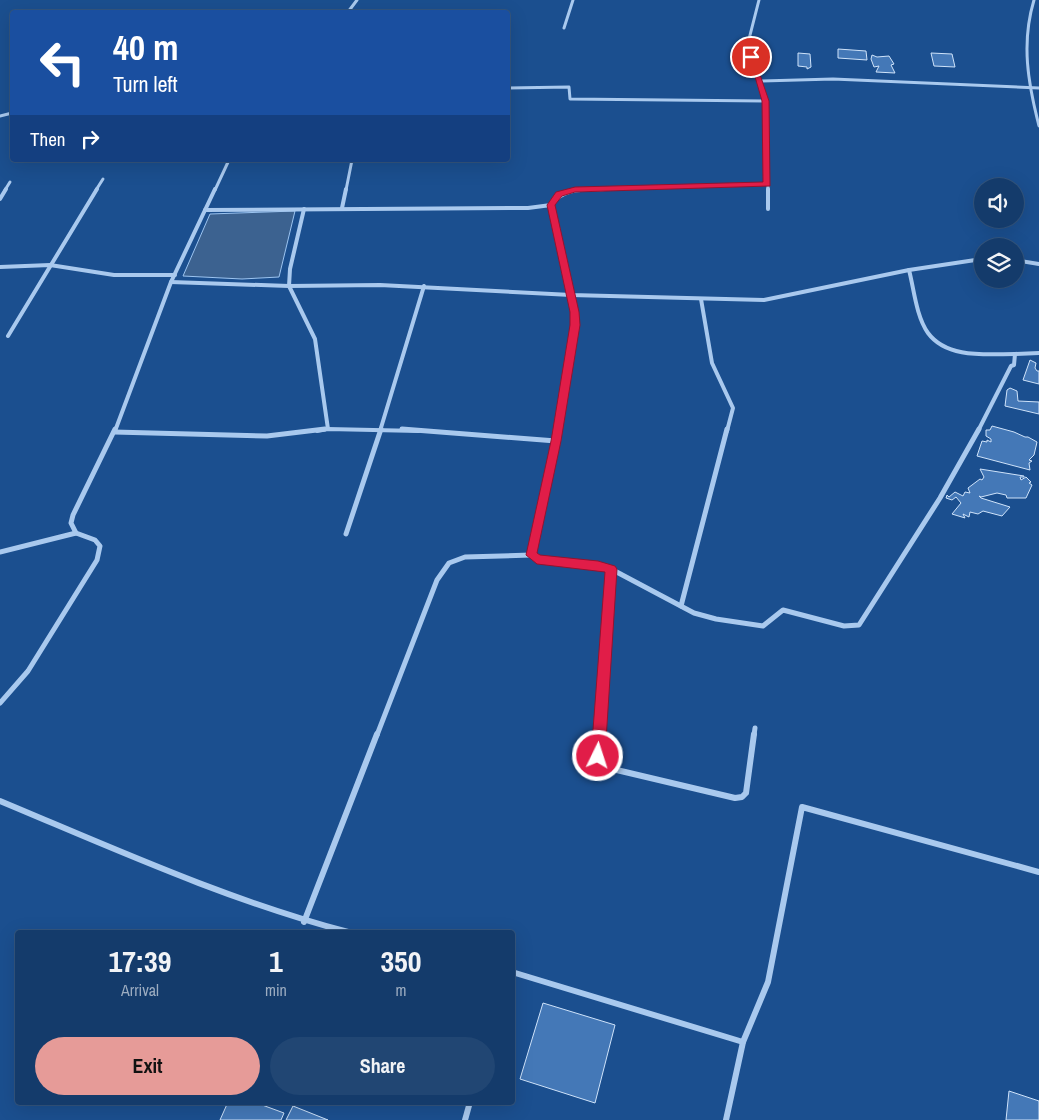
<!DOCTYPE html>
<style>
:root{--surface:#143b6b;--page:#214673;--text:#f1f3f6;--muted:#9dadc1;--line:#33557e;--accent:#e69b98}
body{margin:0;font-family:"Archivo Narrow",sans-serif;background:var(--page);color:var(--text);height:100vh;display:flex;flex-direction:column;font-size:19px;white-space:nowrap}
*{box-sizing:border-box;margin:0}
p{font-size:16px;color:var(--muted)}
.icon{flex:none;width:28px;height:28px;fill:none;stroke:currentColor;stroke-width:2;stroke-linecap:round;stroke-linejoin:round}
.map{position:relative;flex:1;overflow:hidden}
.sheet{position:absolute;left:15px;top:930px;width:500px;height:175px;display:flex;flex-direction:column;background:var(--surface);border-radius:5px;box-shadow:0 5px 20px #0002,0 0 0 1px var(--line)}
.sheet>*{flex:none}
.banner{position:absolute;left:10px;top:10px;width:500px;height:152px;border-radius:5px;box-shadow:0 5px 20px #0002,0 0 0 1px var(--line);background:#1a4fa0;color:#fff;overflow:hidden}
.fabs{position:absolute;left:974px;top:178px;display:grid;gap:10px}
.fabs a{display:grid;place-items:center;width:50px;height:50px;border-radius:50%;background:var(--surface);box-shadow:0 5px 20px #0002,0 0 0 1px var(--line);font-size:25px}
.pin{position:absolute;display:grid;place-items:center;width:42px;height:42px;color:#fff;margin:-21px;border:2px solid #fff;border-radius:50%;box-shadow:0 1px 5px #0007}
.me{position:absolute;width:55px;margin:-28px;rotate:4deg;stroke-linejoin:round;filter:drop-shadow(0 0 4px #0008)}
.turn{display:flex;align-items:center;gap:18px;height:105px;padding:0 20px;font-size:22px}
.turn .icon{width:65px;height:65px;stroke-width:2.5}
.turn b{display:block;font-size:35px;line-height:42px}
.then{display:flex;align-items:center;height:48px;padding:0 20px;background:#0003;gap:10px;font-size:19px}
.eta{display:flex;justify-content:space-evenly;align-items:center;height:85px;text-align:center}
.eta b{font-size:30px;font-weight:800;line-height:35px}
.cta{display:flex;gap:10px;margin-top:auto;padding:10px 20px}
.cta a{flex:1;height:58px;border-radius:30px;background:var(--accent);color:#111;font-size:20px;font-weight:800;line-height:58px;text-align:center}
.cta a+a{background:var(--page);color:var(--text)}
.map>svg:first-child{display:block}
</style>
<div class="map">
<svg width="1039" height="1120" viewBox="0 0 1039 1120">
<rect width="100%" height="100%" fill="#1b4f8f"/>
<!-- water -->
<path fill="#3c6290" stroke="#9cc4f0" d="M295 211 279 277 242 279 183 276 210 214Z"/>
<!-- building -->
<g fill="#4478b7" stroke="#cfe3fa">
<path d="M838 49 866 51 867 60 838 58Z"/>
<path d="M798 53 810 54 811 67 807 69V67L798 66Z"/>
<path d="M931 53 952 54 955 67 934 66Z"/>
<path d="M872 55 877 57 889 56 894 64 891 65 895 73 876 72 879 66 874 67 871 59Z"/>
<path d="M1030 360 1036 363 1035 368 1037 371H1039V384L1023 380Z"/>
<path d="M1010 388 1017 391 1018 401 1039 402V414L1005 406 1007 390Z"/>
<path d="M992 426 1014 432 1025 437H1028L1037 442 1034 455 1029 460 1032 461 1029 463 1030 470 977 456 982 441 987 442V440L991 442V439L986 436V430H990Z"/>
<path d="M980 469 1024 476V477H1020L1021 480 1026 477 1031 482 1029 483 1032 485 1026 498H1007L1006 495 997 493 981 497 979 496 981 498 1010 507 1002 516 983 511 978 514 970 512 969 517 963 514 965 518 952 514 961 503 956 497 952 500 946 498 947 495 949 497 955 492 963 496 965 492 970 493 968 488 980 479 982 480 984 477Z"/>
<path d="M543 1003 615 1025 595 1103 520 1079Z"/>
<path d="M1009 1091 1039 1101V1120H1006Z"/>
<path d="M228 1102H254L284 1113 281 1120H220Z"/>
<path d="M293 1106 328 1120H286Z"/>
</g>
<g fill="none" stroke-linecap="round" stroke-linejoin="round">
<!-- minor-far3 -->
<g stroke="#a9c9ee" stroke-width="3">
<path d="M759 0 748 43 766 101 768 190"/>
<path d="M1034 0C1021 43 1028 83 1039 126"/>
<path d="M348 12 357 0"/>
<path d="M564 28 573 0"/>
<path d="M760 81 833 79 1039 88"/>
<path d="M508 88 569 87 570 99 766 101"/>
<path d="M0 116 12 113"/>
<path d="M5 190 10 182"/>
<path d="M96 190 103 179"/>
<path d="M215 190 229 160"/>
<path d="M346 190 352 160"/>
<path d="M572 190 767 184"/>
</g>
<!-- minor-far2 -->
<g stroke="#a9c9ee" stroke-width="4">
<path d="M768 189V209"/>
<path d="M0 199 6 189"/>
<path d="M551 205 575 312V325L558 431"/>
<path d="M342 208 346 189"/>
<path d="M304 209 290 269 289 286 315 339 328 429"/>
<path d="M205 210 528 208 551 205C564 187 584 190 605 189"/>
<path d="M1015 260 1039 264"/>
<path d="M0 267 50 265 114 275H175"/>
<path d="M909 270C914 289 916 316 928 333 947 359 987 354 1015 354"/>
<path d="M171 282 289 286 380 285 571 295 764 300 909 270 982 259"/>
<path d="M701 299 712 363 733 408 727 431"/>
<path d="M8 336 97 189"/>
<path d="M115 431 171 282 215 189"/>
<path d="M317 431 328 429 419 431"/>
<path d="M380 431 424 286"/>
<path d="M978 431 1011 366 1014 365 1015 354 1039 353"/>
</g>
<!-- minor-far1 -->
<g stroke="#a9c9ee" stroke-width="5">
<path d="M402 429 556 441"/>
<path d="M558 429 531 555 537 559 611 569 694 613 716 619 763 626 783 610 844 626 859 625 940 498 979 429"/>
<path d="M114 432 267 436 325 429"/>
<path d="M346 534 381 429"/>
<path d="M0 552 76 533"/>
<path d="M681 606 727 429"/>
<path d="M0 703 28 671 97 560 100 546 95 540 76 533 71 523 73 515 115 429"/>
<path d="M377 735 437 580 449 563 465 557 531 555"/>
<path d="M599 735 611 569"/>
<path d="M754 735 755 728"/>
</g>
<!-- minor -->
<g stroke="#a9c9ee" stroke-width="6">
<path d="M600 734 598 756 604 767 735 798 742 797 746 793 754 734"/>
<path d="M0 801C115 849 227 900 348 932"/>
<path d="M304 922 377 734"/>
<path d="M512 972 743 1042"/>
<path d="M465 1120 470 1102"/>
<path d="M726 1120 743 1042 768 982 802 807 1039 872"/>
</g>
</g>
<!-- route -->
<path fill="#e11d48" stroke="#92132f" d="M749 56 754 57 769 101 770 186 575 192 562 196 555 205 579 312 580 325 561 441 537 553 540 555 598 561 615 566 617 569 605 756 603 759 598 761 593 759 591 756 605 572 537 564 526 555 551 441 570 325V312L547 205 556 192 575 187 763 182 762 101Z"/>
</svg>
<div class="fabs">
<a><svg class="icon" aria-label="sound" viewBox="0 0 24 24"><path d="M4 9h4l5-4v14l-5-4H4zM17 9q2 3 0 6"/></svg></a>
<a><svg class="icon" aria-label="layers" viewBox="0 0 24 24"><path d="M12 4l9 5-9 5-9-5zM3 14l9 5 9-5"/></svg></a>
</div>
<div class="pin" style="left:751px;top:57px;background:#d93025"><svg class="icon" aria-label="arrive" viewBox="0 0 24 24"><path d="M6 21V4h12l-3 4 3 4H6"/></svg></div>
<svg class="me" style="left:598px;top:756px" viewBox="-20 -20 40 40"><circle r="17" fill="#e11d48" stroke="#fff" stroke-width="3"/><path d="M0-11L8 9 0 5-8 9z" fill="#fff"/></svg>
<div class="banner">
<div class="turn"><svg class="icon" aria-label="left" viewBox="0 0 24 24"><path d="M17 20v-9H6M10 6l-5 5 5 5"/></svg><div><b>40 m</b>Turn left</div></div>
<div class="then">Then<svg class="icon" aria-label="right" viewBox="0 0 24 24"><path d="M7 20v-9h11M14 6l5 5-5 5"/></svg></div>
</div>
<section class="sheet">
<div class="eta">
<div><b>17:39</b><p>Arrival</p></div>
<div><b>1</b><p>min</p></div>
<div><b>350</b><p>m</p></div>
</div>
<div class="cta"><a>Exit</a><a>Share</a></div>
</section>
</div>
